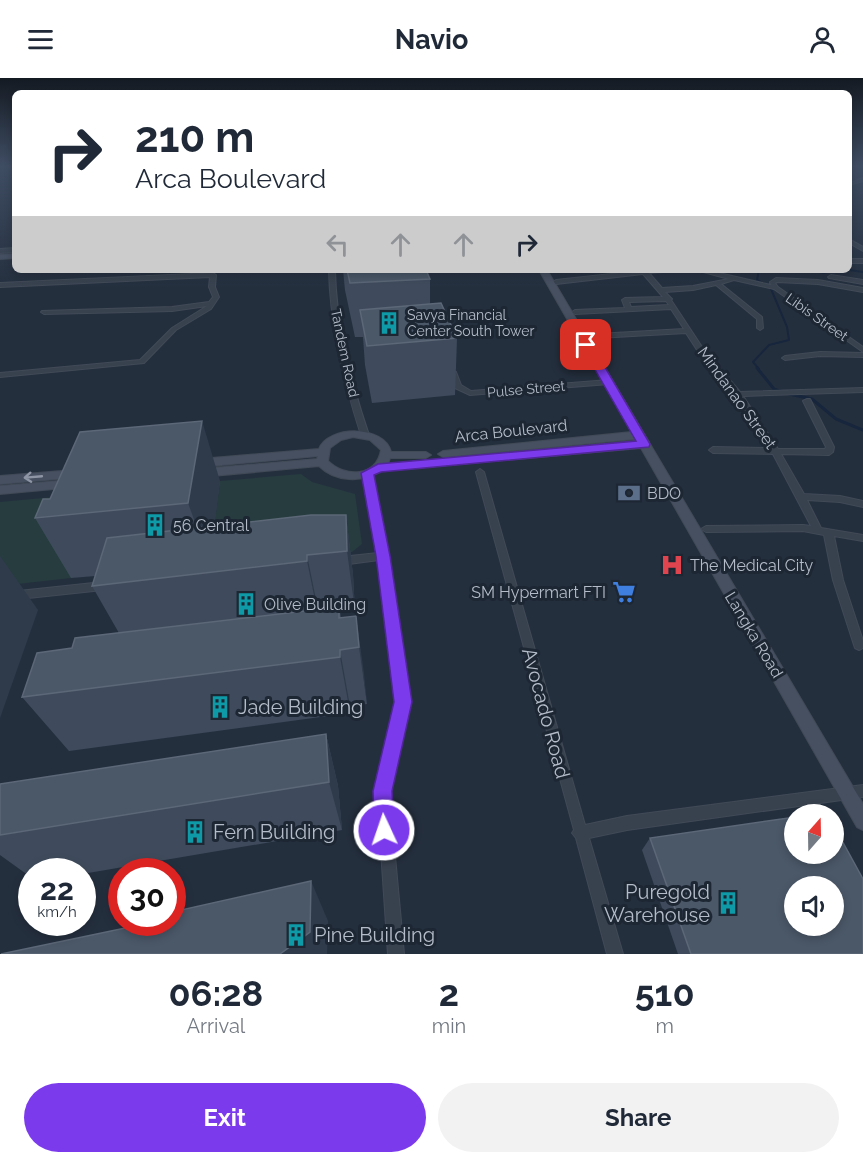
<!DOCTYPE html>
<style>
:root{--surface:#fff;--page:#f2f2f3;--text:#1f2937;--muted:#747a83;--accent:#7c3aed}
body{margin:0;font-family:Raleway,sans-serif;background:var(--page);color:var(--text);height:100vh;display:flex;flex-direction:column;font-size:22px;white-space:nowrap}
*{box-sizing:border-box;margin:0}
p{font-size:20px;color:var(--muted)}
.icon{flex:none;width:33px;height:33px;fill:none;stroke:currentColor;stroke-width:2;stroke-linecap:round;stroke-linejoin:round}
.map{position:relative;height:876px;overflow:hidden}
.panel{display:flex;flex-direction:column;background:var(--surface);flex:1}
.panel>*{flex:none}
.top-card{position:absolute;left:12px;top:12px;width:840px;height:183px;border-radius:9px;box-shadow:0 3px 9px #0003;background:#fff;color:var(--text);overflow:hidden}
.needle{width:39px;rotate:20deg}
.buttons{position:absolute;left:784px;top:726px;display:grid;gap:12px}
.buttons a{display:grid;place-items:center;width:60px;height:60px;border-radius:50%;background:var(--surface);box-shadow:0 3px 9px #0003;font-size:30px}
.speed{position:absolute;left:18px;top:780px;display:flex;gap:12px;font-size:30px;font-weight:700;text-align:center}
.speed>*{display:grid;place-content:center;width:78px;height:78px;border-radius:50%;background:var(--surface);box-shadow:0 3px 9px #0003;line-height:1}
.speed small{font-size:15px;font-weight:400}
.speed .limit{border:9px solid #d22;background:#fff;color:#111}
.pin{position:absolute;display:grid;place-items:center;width:51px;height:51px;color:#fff;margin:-26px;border-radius:12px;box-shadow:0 3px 9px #0006}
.me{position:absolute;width:66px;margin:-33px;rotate:357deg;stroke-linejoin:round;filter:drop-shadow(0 0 4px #0008)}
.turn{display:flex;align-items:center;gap:21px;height:126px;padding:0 24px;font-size:27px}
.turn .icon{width:78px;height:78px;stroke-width:2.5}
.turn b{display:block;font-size:42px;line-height:51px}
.lanes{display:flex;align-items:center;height:57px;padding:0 24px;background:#0003;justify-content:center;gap:30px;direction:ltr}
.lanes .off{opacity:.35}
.eta{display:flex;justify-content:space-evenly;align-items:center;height:102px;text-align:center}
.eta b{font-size:36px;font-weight:700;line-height:42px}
.cta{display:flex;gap:12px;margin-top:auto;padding:12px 24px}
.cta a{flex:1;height:69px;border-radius:36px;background:var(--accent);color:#fff;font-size:24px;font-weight:700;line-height:69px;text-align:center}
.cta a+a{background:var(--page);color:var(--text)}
header{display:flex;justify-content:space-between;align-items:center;height:78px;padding:0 24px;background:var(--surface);font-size:27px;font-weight:700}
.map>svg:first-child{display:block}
</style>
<header><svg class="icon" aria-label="menu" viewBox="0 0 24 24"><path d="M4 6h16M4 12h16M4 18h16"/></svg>Navio<svg class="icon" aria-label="person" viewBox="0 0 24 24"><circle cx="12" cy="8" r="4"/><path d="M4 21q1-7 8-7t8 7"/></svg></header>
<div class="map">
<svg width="863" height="876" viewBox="0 0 863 876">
<rect width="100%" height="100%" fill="#242f3e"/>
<!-- green -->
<g fill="#263c3f">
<path d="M301 396 312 404 355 416 362 466 352 474 209 489 220 403Z"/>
<path d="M108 414 71 500 0 508V424Z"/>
</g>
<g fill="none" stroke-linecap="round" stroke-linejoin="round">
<!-- stream-far1 -->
<g stroke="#17263c" stroke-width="2">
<path d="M759 192 757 202 768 208"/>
<path d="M812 192 823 195 841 192"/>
<path d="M849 192 863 194"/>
<path d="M759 291 753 284 769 267 789 262 787 249 771 211"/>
</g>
<!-- stream -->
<g stroke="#17263c" stroke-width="3">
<path d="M757 290 774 311 782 314"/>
<path d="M789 316 812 321 836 341 863 352"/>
</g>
<!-- street casing -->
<g stroke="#414a57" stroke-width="2">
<g id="street">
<path d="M863 100V103L853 106 851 105Z"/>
<path d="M849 161 863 169V173L849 165Z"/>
<path d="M15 170V174L0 175V171Z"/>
<rect x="849" y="181" width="14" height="4"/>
<path d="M329 192H335C336 248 351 304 369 357L365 359 361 357C344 304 330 248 329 192Z"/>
<path d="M648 192H666L663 194 649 195 662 210 693 208 729 201 696 192H706L771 207 770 204 776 200 818 202 863 210V214L818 206 777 204 775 205 778 209 863 269V274L774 211 734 202 721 206 762 239 763 250 760 252 757 250V241L716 207 693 212 665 214 672 221 671 222 702 269 740 314 863 310V314L743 318 778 371H825L826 369 803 323 807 321H810L834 369 833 374 829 377 781 376 804 416 840 418 863 423V429L840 424 807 422 821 450 863 457V463L834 458 843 502 863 563V570L859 572 855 570 854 567 833 502 824 457 803 453 706 454 701 451 706 448 803 447 811 448 773 376 713 375 709 372 713 369 770 370 735 318 701 278 686 255 597 260 594 258 597 256 684 251 671 231 575 236 572 234 575 232 625 230 622 222 625 220 663 219 643 196 556 206 553 204 556 202ZM666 223 669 227 631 229 629 224Z"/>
<path d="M213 195 216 197 215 209 219 219 211 231 176 252 144 285 0 299V295L140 282 172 250 207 228 172 233 44 236 41 234 42 233 172 229 209 224 213 219 209 209 210 199 0 209V205Z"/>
<path d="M831 197 863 202V206L829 200 828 199Z"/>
<path d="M820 274 863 275V279L820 278 785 282 782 280 785 278Z"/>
<path d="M452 292 456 294 461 307 471 313 609 302 613 304 609 306 470 317 455 310 448 294Z"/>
<path d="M480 391 484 394 585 747 627 738 863 707V719L627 752 589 760 623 876H607L576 760 572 755 574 752 476 394Z"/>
<path d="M368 392 372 395 388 478 409 624 389 713 404 876H388L377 713 397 624 379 482 341 487 338 486 336 483 338 480 341 479 378 475 364 395Z"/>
<path d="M103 504 107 505 108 508 107 511 103 512 0 523V515Z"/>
</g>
</g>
<!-- secondary casing -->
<g stroke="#414a57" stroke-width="2">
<g id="secondary">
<path d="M15 176V180L0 181V177Z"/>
<path d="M539 192H547L863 726V752L857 749 641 370 381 393C362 405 335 404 319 388L201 399 195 395 201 391 317 381 318 378 200 389 194 385 200 381 319 371C328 347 385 347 391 374H426L431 377 426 380H390L388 386 637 363 635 361 443 379 438 376 443 373 632 354ZM353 359 370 362 381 372C377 399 345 400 328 383L330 370 341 362Z"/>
<path d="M75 392 81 396 79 399 0 406V398Z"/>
<path d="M71 402 75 403 77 406 75 409 0 416V408Z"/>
</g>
</g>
<!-- street -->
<use href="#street" fill="#38414e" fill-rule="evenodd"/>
<!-- secondary -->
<use href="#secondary" fill="#465061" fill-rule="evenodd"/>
</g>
<!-- wall -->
<g fill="#3f4b5c">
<path d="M343 192H426L430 201V226L457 260 455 317 372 325 365 287 363 259H355L345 212Z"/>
<path d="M220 403 214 448 346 437 353 497 355 533 340 534 341 540 356 538 367 626 350 628V635L69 673 22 619 72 570 119 555 92 508 95 498 71 500 35 440Z"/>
<path d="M326 656 338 708 342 752 82 796V794H32V800L0 777V706Z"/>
<path d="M650 760 863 876H678L642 772Z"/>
</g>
<!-- shaded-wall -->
<g fill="#2f3b4b">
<path d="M202 343 220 403 210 485 188 425Z"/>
<path d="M346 437 353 497 355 533 347 473Z"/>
<path d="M307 477 319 536V542L307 483Z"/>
<path d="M0 478 38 532 0 640Z"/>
<path d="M356 538 364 596 367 626 359 569Z"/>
<path d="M340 572 350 628V635L340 579Z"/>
<path d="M326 656 338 708 342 752 329 704Z"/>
<path d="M311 803 328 843 327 876H280Z"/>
</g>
<!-- building -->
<g fill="#4b5868" stroke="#5c6777" stroke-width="1.5" fill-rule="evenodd">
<path d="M347 192H426L430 201 350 205Z"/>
<path d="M441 225 457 260 367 268 360 232Z"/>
<path d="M202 343 188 425 35 440 43 421H50L80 354Z"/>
<path d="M311 437H346L347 473 307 477V483L92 508 107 460Z"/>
<path d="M339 529V540L356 538 359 569 340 572V579L22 619 37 575 72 570 75 560Z"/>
<path d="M326 656 329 704 0 757V706Z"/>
<path d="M795 739V776H834V748L863 801V876H691L650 760ZM795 808H834V848H795Z"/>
<path d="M311 803 310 854 280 876H1L154 844H172V834Z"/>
</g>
<!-- one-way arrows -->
<defs><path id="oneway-shaft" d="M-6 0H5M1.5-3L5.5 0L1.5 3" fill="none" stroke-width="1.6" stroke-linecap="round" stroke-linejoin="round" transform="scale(1.5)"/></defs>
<use stroke="#8e96a5" href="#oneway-shaft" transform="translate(33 399) rotate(175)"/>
<!-- sky -->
<linearGradient id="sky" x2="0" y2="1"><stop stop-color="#141a22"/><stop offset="0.42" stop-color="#3f4d63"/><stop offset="1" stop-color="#3f4d63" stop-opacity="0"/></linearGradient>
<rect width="863" height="210" fill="url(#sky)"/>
<!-- route -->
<path fill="#7c3aed" stroke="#51269a" stroke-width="1.5" d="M586 264 592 267 650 366 649 369 381 394 374 397 390 478 412 624 392 713 394 752 391 759 384 762 377 759 374 752 373 713 394 624 376 478 361 395 378 386 636 363 581 267Z"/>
<!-- icons -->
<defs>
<g id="building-bare" transform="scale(1.8)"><path d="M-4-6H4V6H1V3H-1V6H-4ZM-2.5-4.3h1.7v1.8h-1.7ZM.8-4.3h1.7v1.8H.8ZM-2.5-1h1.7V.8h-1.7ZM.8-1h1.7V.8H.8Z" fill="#0f9aa8" stroke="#1d2633" stroke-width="2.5" paint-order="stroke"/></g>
<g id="bank-bare" transform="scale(1.8)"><path d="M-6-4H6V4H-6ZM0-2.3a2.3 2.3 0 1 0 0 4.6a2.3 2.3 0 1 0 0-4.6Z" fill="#5c6f8a" stroke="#1d2633" stroke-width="2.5" paint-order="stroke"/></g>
<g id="hospital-bare" transform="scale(1.8)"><path d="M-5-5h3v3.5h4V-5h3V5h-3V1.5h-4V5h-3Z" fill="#e0444e" stroke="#1d2633" stroke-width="2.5" paint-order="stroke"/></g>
<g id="supermarket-bare" transform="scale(1.8)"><path d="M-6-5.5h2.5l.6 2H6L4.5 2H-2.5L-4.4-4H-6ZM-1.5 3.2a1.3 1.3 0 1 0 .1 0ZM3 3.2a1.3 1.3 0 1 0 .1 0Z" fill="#3f7fe0" stroke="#1d2633" stroke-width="2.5" paint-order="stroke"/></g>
</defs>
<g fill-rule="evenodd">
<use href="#building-bare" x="389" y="245"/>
<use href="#bank-bare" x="629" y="415"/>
<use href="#building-bare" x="155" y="447"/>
<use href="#hospital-bare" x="672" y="487"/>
<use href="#supermarket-bare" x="624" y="514"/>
<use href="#building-bare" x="246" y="526"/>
<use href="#building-bare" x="220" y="629"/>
<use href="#building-bare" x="195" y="754"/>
<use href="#building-bare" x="728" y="825"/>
<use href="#building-bare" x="296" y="857"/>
</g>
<g text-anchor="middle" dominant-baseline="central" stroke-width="6" stroke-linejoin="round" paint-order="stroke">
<!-- far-poi labels -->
<g font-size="14" fill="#b4bcc9" stroke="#1d2633" text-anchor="start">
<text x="407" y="237">Savya Financial<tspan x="407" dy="16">Center South Tower</tspan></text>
</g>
<!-- far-street labels -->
<g font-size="14" fill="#b4bcc9" stroke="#1d2633">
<text transform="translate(817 239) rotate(35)">Libis Street</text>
<text transform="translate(345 275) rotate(78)">Tandem Road</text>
<text transform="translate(526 311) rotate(-5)">Pulse Street</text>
</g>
<!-- street labels -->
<g font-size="16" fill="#b4bcc9" stroke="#1d2633">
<text transform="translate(737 320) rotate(54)">Mindanao Street</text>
<text transform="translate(511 353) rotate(-6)">Arca Boulevard</text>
<text transform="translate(754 557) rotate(59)">Langka Road</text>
</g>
<!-- poi labels -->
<g font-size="16" fill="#b4bcc9" stroke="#1d2633" text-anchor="start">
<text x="647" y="415">BDO</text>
<text x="173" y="447">56 Central</text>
<text x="690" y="487">The Medical City</text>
<text x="606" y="514" text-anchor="end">SM Hypermart FTI</text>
<text x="264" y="526">Olive Building</text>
</g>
<!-- near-poi labels -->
<g font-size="20" fill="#b4bcc9" stroke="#1d2633" text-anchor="start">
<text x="238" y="629">Jade Building</text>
<text x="213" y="754">Fern Building</text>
<text x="710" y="814" text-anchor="end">Puregold<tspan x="710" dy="23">Warehouse</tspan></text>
<text x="314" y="857">Pine Building</text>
</g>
<!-- near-street labels -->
<g font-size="20" fill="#b4bcc9" stroke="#1d2633">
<text transform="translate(546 635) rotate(75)">Avocado Road</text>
</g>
</g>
</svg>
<div class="buttons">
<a><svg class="needle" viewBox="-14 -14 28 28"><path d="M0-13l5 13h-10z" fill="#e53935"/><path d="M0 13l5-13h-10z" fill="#747a83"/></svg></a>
<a><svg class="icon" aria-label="sound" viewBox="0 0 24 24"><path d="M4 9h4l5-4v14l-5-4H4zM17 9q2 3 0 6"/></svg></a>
</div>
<div class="speed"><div>22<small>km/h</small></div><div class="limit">30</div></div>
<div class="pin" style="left:586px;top:267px;background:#d93025"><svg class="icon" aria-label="arrive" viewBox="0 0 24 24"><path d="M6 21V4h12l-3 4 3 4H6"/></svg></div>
<svg class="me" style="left:384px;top:752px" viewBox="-20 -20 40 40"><circle r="17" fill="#7c3aed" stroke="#fff" stroke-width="3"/><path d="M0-11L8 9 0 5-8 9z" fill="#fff"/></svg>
<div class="top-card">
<div class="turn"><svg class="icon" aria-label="right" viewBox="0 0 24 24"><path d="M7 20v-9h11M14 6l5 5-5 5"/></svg><div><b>210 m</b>Arca Boulevard</div></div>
<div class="lanes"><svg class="icon off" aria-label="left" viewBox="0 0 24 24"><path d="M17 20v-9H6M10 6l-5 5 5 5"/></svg><svg class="icon off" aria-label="ahead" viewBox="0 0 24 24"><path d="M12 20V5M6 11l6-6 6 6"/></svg><svg class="icon off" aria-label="ahead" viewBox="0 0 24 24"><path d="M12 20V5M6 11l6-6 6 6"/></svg><svg class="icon" aria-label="right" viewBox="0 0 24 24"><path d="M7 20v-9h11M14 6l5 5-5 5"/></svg></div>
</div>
</div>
<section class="panel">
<div class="eta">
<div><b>06:28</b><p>Arrival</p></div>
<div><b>2</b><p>min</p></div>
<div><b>510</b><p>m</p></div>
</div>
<div class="cta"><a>Exit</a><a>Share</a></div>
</section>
